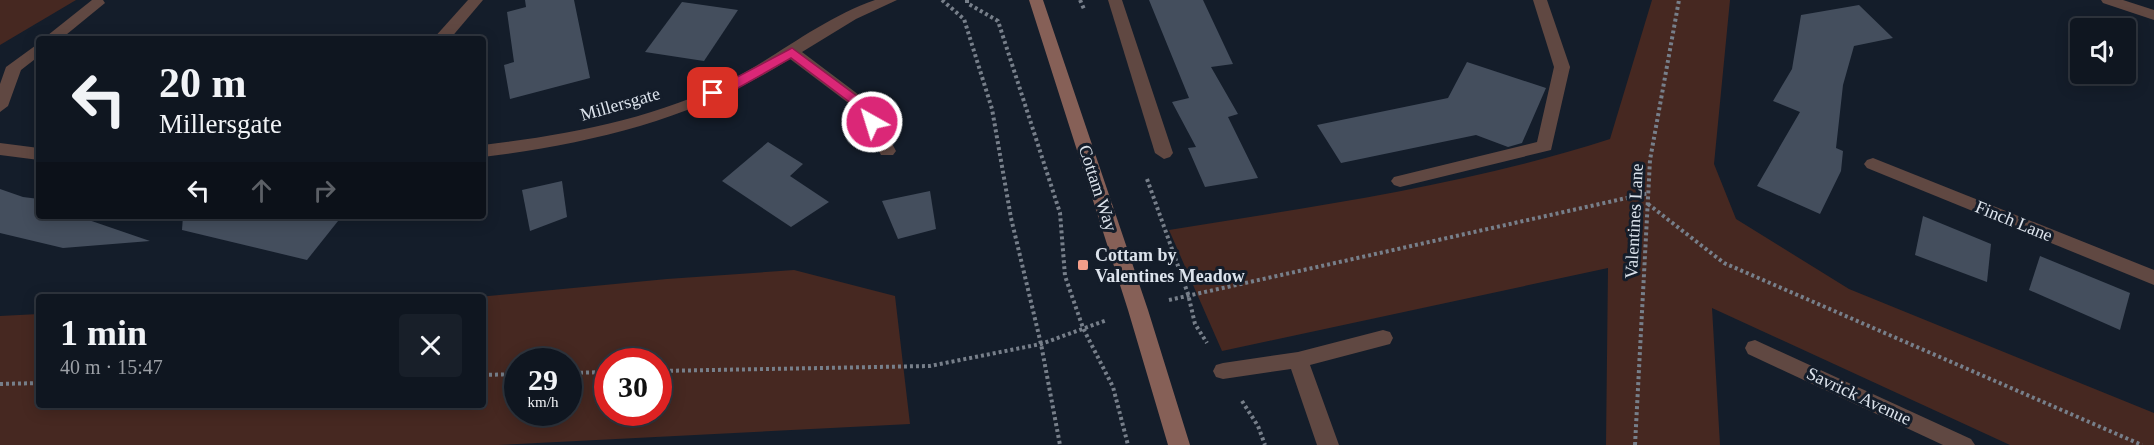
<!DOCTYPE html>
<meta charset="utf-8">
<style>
:root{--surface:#0f1620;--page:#181f29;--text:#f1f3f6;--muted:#9b9fa5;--line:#2f353e}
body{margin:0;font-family:"Times New Roman",serif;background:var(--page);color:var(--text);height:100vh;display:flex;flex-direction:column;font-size:22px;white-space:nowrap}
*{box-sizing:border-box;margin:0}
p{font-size:20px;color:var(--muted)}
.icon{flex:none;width:33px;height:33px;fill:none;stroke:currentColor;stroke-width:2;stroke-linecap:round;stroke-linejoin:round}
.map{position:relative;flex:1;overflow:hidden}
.details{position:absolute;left:36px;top:294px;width:450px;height:114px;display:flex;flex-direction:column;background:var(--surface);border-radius:6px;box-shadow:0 3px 15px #0003,0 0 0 2px var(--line)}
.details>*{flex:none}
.banner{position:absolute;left:36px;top:36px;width:450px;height:183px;border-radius:6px;box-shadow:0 3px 15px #0003,0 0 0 2px var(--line);background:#0f1620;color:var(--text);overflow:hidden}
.fabs{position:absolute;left:2070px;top:18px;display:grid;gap:12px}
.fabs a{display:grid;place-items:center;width:66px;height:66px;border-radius:6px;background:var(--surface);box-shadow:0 3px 15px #0003,0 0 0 2px var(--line);font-size:30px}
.speed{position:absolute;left:504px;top:348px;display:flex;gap:12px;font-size:30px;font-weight:700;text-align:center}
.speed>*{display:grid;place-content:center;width:78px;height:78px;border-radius:50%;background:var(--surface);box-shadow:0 3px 15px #0003,0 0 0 2px var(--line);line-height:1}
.speed small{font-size:15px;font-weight:400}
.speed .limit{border:9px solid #d22;background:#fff;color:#111}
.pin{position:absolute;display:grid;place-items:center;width:51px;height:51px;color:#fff;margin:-26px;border-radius:12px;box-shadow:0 3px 9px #0006}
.me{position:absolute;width:66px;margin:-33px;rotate:321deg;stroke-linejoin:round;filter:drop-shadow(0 0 4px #0008)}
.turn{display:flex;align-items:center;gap:21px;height:126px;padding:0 24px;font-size:27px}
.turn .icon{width:78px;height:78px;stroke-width:2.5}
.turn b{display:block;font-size:42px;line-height:51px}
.lanes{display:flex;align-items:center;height:57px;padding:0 24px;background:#0003;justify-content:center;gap:30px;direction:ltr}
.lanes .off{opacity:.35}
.round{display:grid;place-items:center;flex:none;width:63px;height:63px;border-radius:6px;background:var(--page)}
.head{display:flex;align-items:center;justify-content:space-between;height:102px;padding:0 24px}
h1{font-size:36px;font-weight:700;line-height:45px}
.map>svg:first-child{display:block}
</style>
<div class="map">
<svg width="2154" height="445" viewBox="0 0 2154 445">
<rect width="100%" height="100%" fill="#141d2a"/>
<!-- green -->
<g fill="#462821" fill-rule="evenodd">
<path d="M0 0H76L0 45Z"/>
<path d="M1652 0H1730L1714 164 1736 219 1849 289 2154 413V445H2010L1712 308 1720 445H1606L1608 268 1222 351 1169 230C1317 206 1467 185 1610 139Z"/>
<path d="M794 270 895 296 910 424 498 445H0V316L39 314V405H483V297H478L667 279ZM518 362H568V412H518ZM608 362H658V412H608Z"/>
</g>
<!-- building -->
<g fill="#444e5d">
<path d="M525 0H574L590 78 510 99 504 65 514 62 507 12 526 7Z"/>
<path d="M1149 0H1203L1233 64 1211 67 1238 114 1228 117 1258 178 1205 187 1188 148 1196 147 1172 102 1189 98Z"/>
<path d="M682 2 738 10 704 61 645 52Z"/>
<path d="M1859 5 1893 38 1854 46 1843 85 1836 148 1843 151 1841 171 1820 214 1757 186 1800 112 1773 101 1792 69 1801 15Z"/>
<path d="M1467 62 1546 88 1522 143 1508 147 1476 135 1341 163 1317 125 1448 98Z"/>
<path d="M768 142 803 164 790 176 829 202 791 227 722 181Z"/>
<path d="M562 181 567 217 530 231 522 190Z"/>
<path d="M0 189 23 197 39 199V216H77L150 241 63 248 0 233Z"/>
<path d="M930 191 936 229 898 239 882 201Z"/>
<path d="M183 216H342L307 260 182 230Z"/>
<path d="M1923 216 1991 244 1987 282 1915 255Z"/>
<path d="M2040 256 2130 293 2120 330 2029 290Z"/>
</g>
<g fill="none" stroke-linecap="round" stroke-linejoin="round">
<!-- path -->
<g stroke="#777f8a" stroke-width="4" stroke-dasharray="3 3" stroke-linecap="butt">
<path d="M942 0 964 19 992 109 1011 218 1041 344 1060 445"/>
<path d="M967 0V3L998 21 1060 213 1065 276 1083 328 1113 387 1128 445"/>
<path d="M1080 0 1084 9"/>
<path d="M1147 179 1188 294 1195 324 1207 343"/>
<path d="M1648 204 1724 263 2142 445"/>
<path d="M1169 300 1649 193"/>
<path d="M658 371 930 366 1041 344 1107 320"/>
<path d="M568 373 608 372"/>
<path d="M483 375 518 374"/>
<path d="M0 384 39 383"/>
<path d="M1242 401 1258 426 1265 445"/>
<path d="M1635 445 1650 160 1679 0"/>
</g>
<!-- lane -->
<g fill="#604842" fill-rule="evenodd">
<path d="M1108 0H1122L1173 153 1170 157 1164 159 1155 153Z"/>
<path d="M1562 62 1570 67 1551 150 1400 187 1394 185 1391 181 1394 177 1537 142 1554 67Z"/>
</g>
<!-- street -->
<g fill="#604842" fill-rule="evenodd">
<path d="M92 0H103L105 3 61 39H43Z"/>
<path d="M468 0H483L450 39H433Z"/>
<path d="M875 0H897L856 19 802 52 871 104 896 151 893 155H881L859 111 790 59C698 118 591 144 483 157V145C567 135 655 119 731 80 779 55 823 18 875 0Z"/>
<path d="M1533 0H1547L1570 67 1568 71 1562 72 1554 67Z"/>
<path d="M2101 0H2123L2154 10V20L2103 3Z"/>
<path d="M39 43V56L21 70 8 106 0 112V84L6 67Z"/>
<path d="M0 143 39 148V160L0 155Z"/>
<path d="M1873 158 2154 270V285L1867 168 1864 164 1867 160Z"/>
<path d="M1383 330 1390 332 1393 338 1390 344 1310 365 1339 445H1317L1291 369 1223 379 1216 377 1213 371 1216 365 1223 363 1298 352Z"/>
<path d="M1755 340 1971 439 1975 445H1943L1748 354 1745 348 1748 342Z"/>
</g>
<!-- secondary -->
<path fill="#866057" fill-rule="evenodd" d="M1029 0H1043L1148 310 1190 445H1168L1128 310Z"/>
</g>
<!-- route -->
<path fill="#db2777" stroke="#8e194d" stroke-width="1.5" d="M792 48 869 105 878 122 876 125H867L860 110 791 58 738 88 713 97 707 93Z"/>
<!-- markers -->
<rect fill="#f49e89" stroke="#141d2a" stroke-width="2" x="1077" y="259" width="12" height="12" rx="3"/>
<g text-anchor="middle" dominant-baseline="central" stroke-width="6" stroke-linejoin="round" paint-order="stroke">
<!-- street labels -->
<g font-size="18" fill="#dce3ec" stroke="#141d2a">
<text transform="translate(620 104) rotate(-16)">Millersgate</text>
<text transform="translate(1098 188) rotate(72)">Cottam Way</text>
<text transform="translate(1634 221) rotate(-87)">Valentines Lane</text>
<text transform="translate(2014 221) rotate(22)">Finch Lane</text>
<text transform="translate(1859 396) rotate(25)">Savrick Avenue</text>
</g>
<!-- poi labels -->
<g font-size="18" font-weight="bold" fill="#dce3ec" stroke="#141d2a" text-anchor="start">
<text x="1095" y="255">Cottam by<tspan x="1095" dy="21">Valentines Meadow</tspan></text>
</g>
</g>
</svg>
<div class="fabs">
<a><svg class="icon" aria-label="sound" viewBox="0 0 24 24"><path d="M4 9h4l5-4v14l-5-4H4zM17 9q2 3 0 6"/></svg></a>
</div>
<div class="speed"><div>29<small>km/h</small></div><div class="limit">30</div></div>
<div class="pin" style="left:713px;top:93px;background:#d93025"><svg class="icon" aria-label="arrive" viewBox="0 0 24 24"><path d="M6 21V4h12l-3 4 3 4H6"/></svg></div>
<svg class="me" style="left:872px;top:122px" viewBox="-20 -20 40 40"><circle r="17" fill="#db2777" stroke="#fff" stroke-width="3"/><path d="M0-11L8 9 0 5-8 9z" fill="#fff"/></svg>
<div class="banner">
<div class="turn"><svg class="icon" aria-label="left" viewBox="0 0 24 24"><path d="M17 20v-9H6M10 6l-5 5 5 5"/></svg><div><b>20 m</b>Millersgate</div></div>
<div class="lanes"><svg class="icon" aria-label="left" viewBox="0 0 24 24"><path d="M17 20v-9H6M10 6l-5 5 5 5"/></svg><svg class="icon off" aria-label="ahead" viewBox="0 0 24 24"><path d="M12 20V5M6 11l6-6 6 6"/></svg><svg class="icon off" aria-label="right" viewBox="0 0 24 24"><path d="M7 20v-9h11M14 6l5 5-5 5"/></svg></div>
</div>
<section class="details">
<div class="head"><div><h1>1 min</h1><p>40 m · 15:47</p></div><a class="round"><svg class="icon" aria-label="close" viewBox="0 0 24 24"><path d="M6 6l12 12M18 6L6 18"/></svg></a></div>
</section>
</div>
